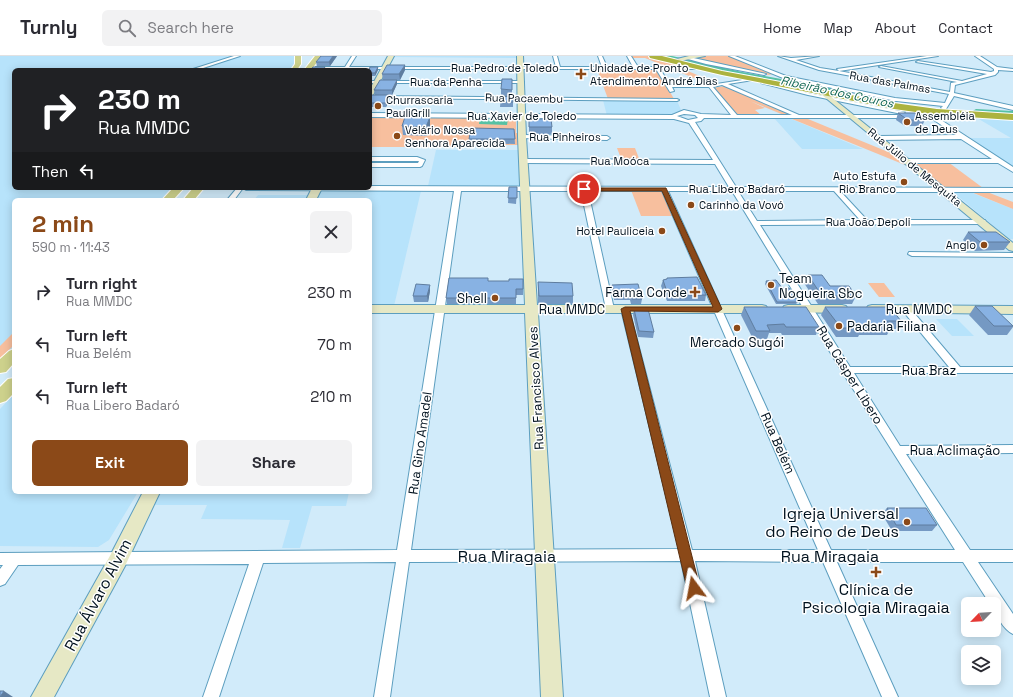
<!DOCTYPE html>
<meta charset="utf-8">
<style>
:root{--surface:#fff;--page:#f2f2f3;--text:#2b2b33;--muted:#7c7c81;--line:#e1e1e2;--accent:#8b4918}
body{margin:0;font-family:"Space Grotesk",sans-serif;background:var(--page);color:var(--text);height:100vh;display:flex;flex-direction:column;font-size:15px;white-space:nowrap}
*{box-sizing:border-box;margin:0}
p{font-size:13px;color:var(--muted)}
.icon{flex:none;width:22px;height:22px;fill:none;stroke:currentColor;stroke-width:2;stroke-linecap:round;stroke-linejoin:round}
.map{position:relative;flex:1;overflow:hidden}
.drawer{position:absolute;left:12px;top:142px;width:360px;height:296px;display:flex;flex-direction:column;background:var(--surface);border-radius:6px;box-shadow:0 2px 10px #0003}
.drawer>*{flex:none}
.banner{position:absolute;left:12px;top:12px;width:360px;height:122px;border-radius:6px;box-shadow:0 2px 10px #0003;background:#202124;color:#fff;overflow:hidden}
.needle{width:26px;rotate:245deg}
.tools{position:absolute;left:961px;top:541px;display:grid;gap:8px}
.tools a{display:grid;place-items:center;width:40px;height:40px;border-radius:6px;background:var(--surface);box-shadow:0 2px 10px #0003;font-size:20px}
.pin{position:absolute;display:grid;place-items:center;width:34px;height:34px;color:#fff;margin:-17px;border:2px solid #fff;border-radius:50%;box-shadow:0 1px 4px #0007}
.me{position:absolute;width:44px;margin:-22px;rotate:347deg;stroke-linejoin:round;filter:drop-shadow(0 0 3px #0008)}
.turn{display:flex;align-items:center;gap:14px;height:84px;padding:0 20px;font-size:18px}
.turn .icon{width:52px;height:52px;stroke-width:2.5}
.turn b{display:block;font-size:28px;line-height:34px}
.then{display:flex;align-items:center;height:38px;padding:0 20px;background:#0003;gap:8px;font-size:15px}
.round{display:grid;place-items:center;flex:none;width:42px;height:42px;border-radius:6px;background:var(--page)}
.headline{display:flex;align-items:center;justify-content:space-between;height:68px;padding:0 20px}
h1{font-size:24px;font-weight:700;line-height:30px;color:var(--accent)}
.button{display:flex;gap:8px;margin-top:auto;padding:8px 20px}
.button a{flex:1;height:46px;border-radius:6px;background:var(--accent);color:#fff;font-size:16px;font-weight:700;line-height:46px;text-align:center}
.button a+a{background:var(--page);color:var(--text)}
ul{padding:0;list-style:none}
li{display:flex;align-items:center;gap:12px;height:52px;padding:0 20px}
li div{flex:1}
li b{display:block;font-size:15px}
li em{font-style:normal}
header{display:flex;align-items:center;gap:24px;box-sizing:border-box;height:56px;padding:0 20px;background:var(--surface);border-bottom:1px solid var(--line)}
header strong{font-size:19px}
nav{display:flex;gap:22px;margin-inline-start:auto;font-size:14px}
.search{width:280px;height:36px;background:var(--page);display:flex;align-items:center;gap:10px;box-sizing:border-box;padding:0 14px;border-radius:6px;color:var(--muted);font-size:15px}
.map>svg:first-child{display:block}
</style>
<header>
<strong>Turnly</strong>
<div class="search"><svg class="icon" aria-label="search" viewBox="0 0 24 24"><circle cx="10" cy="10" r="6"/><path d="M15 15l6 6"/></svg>Search here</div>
<nav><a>Home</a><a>Map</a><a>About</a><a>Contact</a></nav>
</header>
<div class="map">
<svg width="1013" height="641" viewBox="0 0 1013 641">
<rect width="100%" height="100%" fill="#d1ebfa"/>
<!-- built -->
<g fill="#b7e3fb">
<path d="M0 0H294V8L290 14H14V132H174L162 144H14V292L0 306Z"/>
<path d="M395 0H518V2L394 1Z"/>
<path d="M603 44 677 45 682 56 675 57 672 60H607Z"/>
<path d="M774 62H789L863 93H802Z"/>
<path d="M977 62H1013V112L968 82H1011Z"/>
<path d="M436 94H519L521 130H428Z"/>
<path d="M320 135H421L394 250H370V144H315Z"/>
<path d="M953 136H970L1013 153V183H1009Z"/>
<path d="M258 139H311L308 144H254Z"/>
<path d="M936 263H957L974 280H952Z"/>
<path d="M14 338V436H138L109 484 98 491 0 490V353Z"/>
<path d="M160 436H349L346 450H312L300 492H282L290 464 201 463 207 449H153Z"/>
</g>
<!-- green -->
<g fill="#f7bf9e">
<path d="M632 0H649L695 12 667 11 645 2H633Z"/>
<path d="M704 0H729L773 18 769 19 707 7 690 2Z"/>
<path d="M597 13H657L674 43H608Z"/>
<path d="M672 13H683L719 28 711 29Z"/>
<path d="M725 30 800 60H786L750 45 765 52 755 54 761 59H735L712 32Z"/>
<path d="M370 60H479V65V62L516 63V77H522V89H468V84L467 89H455V91H370Z"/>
<path d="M792 63H808L898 100 910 111Z"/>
<path d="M617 92H635L640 105H622Z"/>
<path d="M911 106H948L983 132H944Z"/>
<path d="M631 134H662L675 160H641Z"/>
<path d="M971 136H987L1013 146V153Z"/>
<path d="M868 227H884L895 241H879Z"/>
<path d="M14 276V289L0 303V290Z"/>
</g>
<!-- water -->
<path fill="#57c1a4" d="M480 62 508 63 507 69 479 68Z"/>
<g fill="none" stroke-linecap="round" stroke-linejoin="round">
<!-- river -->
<g fill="#57c1a4" fill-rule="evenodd">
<path d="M658 0H672L742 16 836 33 840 36 836 39 742 20 662 2Z"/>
<path d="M976 53 1013 55V61L973 58 971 56Z"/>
</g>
<!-- street casing -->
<g stroke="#5c9ebf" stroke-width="2">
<g id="street">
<path d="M234 0H240L197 14H190Z"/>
<path d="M352 0H356L349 11H556L553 0H557L560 11H602L598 0H602L607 11H633L627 0H631L638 11H701L703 12 701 13H660L670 29H710L755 22 753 24 728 28 799 59H983V61L938 62 1013 111V116L998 107H907L904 105 907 103H992L961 83 879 84 876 82 879 80 956 79 931 62H704L701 65 695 66 736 131 1013 132V136H841L867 164H985L986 166 982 168 760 169 850 311H949L903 255 902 253 903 251H909L960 311H1013V317H854L900 390 1013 389V397L906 398 970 494H1013V506H978L1013 558V578C1004 574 994 558 994 548H990L963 506H837L898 641H882L823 506 695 505 726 641H710L681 505 409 506 390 641H374L396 506 263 507 219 641H203L249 508 18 509 5 528 0 530V513L3 509H0V497L397 494 454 135 246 134 243 132 234 144H227L237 132H370V130L729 131 715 108 524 107 521 105 524 103 713 104 689 67 674 63 370 61V57L672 59 684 54 701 58 731 59 709 31H672L674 35 670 36 656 13H313L311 12 313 11H345ZM722 29 792 59H737L713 31ZM684 58 695 59 698 62 688 64 677 60ZM461 135H581L606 253 610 256 614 253 588 135H662L818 494H692L629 253 625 250 621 253 679 493 411 494ZM668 135H732L841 314 955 494H831ZM738 135H834L860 164 757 165Z"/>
<path d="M729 0H735L786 20 895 42 945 47 949 38 819 14 778 0 791 2 819 0 796 4 820 12 839 15 837 13 927 0H938L839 15 950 36 951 27 957 26 879 11 881 10 962 25 987 18 916 6 918 5 991 16 994 15V13L975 0H980L997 11 1013 13V15L998 14V16L995 19 955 29 954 37 1013 50V54L954 40 946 53 944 54 941 52 943 50 896 45 892 46 890 45 891 44 783 22Z"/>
<path d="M689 1 766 18 764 19 706 8 688 3Z"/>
<path d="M370 25H522L524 26 522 27H370Z"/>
<path d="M763 25 808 37 905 56 902 58 808 39 761 27Z"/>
<path d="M370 40 677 43 679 44 677 45 370 42Z"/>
<path d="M522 79 607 80 610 82 607 84 520 82V80Z"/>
<path d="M370 101H417L425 104 422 110 420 111H370V107H418L419 105H370Z"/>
<path d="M909 196 1013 197V201L912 200 908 198Z"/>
</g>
</g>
<!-- secondary casing -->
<g stroke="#5c9ebf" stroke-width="2">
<g id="secondary">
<path d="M388 0H394L373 39 370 41V33Z"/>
<path d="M517 0H523L526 81 537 249H762L766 250 768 253 766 256 762 257H538L563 641H541L525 257H370V249H525L518 81Z"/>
<path d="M689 0H705L680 5 677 3Z"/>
<path d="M821 36H825L1013 187V195L1009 194 821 38Z"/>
<path d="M312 132H322L316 144H306Z"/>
<path d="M788 249H842L846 250 848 253 846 256 842 257 784 256 782 253 784 250Z"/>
<path d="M872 249 1013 250V258L868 256 866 253 868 250Z"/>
<path d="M143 436H160L125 510 54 641H31L111 498Z"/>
</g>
</g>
<!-- primary casing -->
<g stroke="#fff" stroke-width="2">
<g id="primary">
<path d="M295 0H301V8L297 14H291L295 8Z"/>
<path d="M315 0H322L311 14H304Z"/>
<path d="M173 132H184L173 144H162Z"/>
<path d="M193 132H204L194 144H183Z"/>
<path d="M14 293V307L6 316 0 317V303L9 295Z"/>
<path d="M14 322V337L6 345 0 347V331L8 323Z"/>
</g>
</g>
<!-- highway casing -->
<g stroke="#fff" stroke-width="2">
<path id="highway" d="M649 0H662L722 15 894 47 937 53 1013 58V64L937 59 894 53 722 19 650 2Z"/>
</g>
<!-- street -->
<use href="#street" fill="#fff" fill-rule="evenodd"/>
<!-- secondary -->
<use href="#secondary" fill="#e6e8c5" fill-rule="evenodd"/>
<!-- primary -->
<use href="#primary" fill="#cdd18c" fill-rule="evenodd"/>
<!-- highway -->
<use href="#highway" fill="#acb33f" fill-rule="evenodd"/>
</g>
<!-- wall -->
<g fill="#7599c3">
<path d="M337 0 330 10H317L316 6Z"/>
<path d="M378 11V14L375 20H370V14Z"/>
<path d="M405 14 400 24H383L382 18Z"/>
<path d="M397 28 392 39H375L374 34Z"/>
<path d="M501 33 512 34V40H501Z"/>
<path d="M501 40 513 41V51H500Z"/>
<path d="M370 41 389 44 386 51H370Z"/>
<path d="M898 57 925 64 922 70H905L896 64Z"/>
<path d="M430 61V70L427 80 403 79 402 70Z"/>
<path d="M529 63 552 71V78H529Z"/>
<path d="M514 73 515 88 469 87V83Z"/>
<path d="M509 131H517L516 148 508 147Z"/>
<path d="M968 176 1010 186 1004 194 975 195 963 184Z"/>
<path d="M808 219 830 230 856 240 852 248H818L804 227Z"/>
<path d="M667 222 706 239 705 245H667L661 230 663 224H667Z"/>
<path d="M488 225 523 233V239H516V248H447L446 242Z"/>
<path d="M766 225 782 232 798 246 796 248H776L765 228Z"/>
<path d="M538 226 573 240V248H538Z"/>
<path d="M612 229 642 243 641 248H631L630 244H614L612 234Z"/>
<path d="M430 235 428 246H414L413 240Z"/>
<path d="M975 250 1013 270V271L1007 279H988L969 259Z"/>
<path d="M744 251 819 271 816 279H782L781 277H769L767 283H753L741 259Z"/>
<path d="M825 251 901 265 896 273H890L887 279H859L858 281H836L821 259Z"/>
<path d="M634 253 654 276 653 282 638 281 633 259Z"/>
<path d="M887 452 937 469 932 475H892L882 458Z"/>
</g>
<!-- shaded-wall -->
<g fill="#5f7d9f">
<path d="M333 0H337L330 10 329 6Z"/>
<path d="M405 9V14L400 24 399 18Z"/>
<path d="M378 11V14L375 20V17Z"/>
<path d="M397 24V28L392 39V34Z"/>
<path d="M389 39V44L386 51V47Z"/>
<path d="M430 61V70L427 80 426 71Z"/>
<path d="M430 229V235L428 246 427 240Z"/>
<path d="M4 635 13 641H0Z"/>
</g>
<!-- building -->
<g fill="#88b2e3" stroke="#5f7d9f">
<path d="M321 0H333L329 6H316Z"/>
<path d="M387 9H405L399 18H382Z"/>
<path d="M313 11H325L323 14H310Z"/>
<path d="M370 11H378L375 17H370V14H369Z"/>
<path d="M502 23H512V34L501 33Z"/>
<path d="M380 24H397L392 34H374Z"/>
<path d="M371 39H389L386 47H370V41Z"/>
<path d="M501 40 513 41V46H500Z"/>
<path d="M898 57H915L925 64H908Z"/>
<path d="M405 61H430L426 71 402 70Z"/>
<path d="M529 63H551L552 71H529Z"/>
<path d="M471 72 514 73 515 83H469Z"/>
<path d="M509 131H517V142H508Z"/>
<path d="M968 176H996L1010 186H980Z"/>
<path d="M808 219H822L830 230H849L856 240H822Z"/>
<path d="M697 221 706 239H668L663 224 667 223V222Z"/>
<path d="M449 222H488V225H509V223H523V233H516V242H446Z"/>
<path d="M776 224 782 232H789L798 246H777L766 225Z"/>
<path d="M538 226 572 227 573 240H539Z"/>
<path d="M416 228 430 229 427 240H413Z"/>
<path d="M638 228 642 243H632L631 238H615L612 229Z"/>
<path d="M975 250H992L1013 270H994Z"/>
<path d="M744 251H806L819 271H786L784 268 767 269 770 275H756Z"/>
<path d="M825 251H890L901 265H887L891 271 861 270 862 272H841Z"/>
<path d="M634 253H648L654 276 639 275Z"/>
<path d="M887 452H926L937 469H896Z"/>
<path d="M0 635H4L0 641Z"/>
</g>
<!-- route -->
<path fill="#8b4918" stroke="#5a2f10" d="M582 132H666L722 253 718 256 630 255 700 532 698 536 694 538 689 536 687 532 621 253 625 251H713L662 135H584L582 134Z"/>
<!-- markers -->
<g fill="#8b4918" stroke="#fff" stroke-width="1.5">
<path d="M579 12h4v4h4v4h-4v4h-4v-4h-4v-4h4z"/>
<circle cx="378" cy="50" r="4"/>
<circle cx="907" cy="66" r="4"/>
<circle cx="397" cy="80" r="4"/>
<circle cx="904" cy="126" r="4"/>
<circle cx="691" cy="149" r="4"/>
<circle cx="662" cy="175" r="4"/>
<circle cx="984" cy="189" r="4"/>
<circle cx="771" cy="229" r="4"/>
<path d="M693 230h4v4h4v4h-4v4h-4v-4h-4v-4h4z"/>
<circle cx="495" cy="242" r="4"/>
<circle cx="839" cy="270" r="4"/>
<circle cx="737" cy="272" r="4"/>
<circle cx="907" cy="466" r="4"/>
<path d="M874 510h4v4h4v4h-4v4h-4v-4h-4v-4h4z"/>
</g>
<g text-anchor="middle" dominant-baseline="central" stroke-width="3" stroke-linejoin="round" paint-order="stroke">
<!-- far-street labels -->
<g font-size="11" fill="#00111e" stroke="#fff">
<text x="505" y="12">Rua Pedro de Toledo</text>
<text x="446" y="26">Rua da Penha</text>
<text transform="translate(890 26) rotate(10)">Rua das Palmas</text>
<text transform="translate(524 42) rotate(1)">Rua Pacaembu</text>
<text x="522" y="60">Rua Xavier de Toledo</text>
<text x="565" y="81">Rua Pinheiros</text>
<text x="620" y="105">Rua Moóca</text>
<text transform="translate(915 111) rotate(39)">Rua Júlio de Mesquita</text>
<text x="737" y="133">Rua Libero Badaró</text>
<text x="868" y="166">Rua João Depoli</text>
</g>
<!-- far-poi labels -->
<g font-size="11" fill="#00111e" stroke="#fff" text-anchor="start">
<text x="590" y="12">Unidade de Pronto<tspan x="590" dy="13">Atendimento André Dias</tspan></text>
<text x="386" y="44">Churrascaria<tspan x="386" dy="13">PauliGrill</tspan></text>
<text x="915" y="60">Assembléia<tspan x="915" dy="13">de Deus</tspan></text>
<text x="405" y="74">Velário Nossa<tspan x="405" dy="13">Senhora Aparecida</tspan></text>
<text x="896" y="120" text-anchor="end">Auto Estufa<tspan x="896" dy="13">Rio Branco</tspan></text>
<text x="699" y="149">Carinho da Vovó</text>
<text x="654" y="175" text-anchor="end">Hotel Pauliceia</text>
<text x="976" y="189" text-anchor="end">Anglo</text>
</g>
<!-- far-water labels -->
<g font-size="12" font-style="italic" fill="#126753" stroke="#fff">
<text transform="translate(837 36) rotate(12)">Ribeirão dos Couros</text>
</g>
<!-- poi labels -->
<g font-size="13" fill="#00111e" stroke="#fff" text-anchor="start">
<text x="779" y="222">Team<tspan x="779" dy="15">Nogueira Sbc</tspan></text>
<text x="687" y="236" text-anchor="end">Farma Conde</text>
<text x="487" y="242" text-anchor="end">Shell</text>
<text x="847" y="270">Padaria Filiana</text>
<text x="737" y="286" text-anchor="middle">Mercado Sugói</text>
</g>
<!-- street labels -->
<g font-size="13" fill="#00111e" stroke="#fff">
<text x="572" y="253">Rua MMDC</text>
<text x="919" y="253">Rua MMDC</text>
<text x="929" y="314">Rua Braz</text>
<text transform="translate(850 319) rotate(58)">Rua Cásper Libero</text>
<text transform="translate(536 332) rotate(-93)">Rua Francisco Alves</text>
<text transform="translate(420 387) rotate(-82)">Rua Gino Amadel</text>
<text transform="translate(778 387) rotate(66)">Rua Belém</text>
<text x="955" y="394">Rua Aclimação</text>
</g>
<!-- near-poi labels -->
<g font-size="16" fill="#00111e" stroke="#fff" text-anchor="end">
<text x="899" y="457">Igreja Universal<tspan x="899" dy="18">do Reino de Deus</tspan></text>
<text x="876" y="533" text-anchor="middle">Clínica de<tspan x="876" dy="18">Psicologia Miragaia</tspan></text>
</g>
<!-- near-street labels -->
<g font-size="16" fill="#00111e" stroke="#fff">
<text x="507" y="500">Rua Miragaia</text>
<text x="830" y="500">Rua Miragaia</text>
<text transform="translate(98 539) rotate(-62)">Rua Álvaro Alvim</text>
</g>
</g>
</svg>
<div class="tools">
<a><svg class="needle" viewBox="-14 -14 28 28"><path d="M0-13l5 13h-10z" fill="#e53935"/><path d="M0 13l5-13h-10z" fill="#7c7c81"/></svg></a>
<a><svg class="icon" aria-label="layers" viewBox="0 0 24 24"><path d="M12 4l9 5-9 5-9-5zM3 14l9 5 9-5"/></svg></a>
</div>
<div class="pin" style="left:584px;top:133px;background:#d93025"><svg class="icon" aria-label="arrive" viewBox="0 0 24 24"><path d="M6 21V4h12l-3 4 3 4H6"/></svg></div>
<svg class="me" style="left:694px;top:532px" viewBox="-20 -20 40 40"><path d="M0-17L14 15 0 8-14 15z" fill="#8b4918" stroke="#fff" stroke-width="4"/></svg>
<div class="banner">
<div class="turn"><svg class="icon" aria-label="right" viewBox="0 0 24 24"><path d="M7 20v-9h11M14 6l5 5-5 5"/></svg><div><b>230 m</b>Rua MMDC</div></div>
<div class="then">Then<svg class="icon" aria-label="left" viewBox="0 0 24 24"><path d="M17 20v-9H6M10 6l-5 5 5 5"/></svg></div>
</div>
<section class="drawer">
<div class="headline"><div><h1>2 min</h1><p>590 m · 11:43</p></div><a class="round"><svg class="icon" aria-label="close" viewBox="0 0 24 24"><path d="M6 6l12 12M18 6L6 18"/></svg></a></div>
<ul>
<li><svg class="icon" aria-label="right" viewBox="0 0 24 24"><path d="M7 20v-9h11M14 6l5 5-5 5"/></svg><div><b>Turn right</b><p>Rua MMDC</p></div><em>230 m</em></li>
<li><svg class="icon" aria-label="left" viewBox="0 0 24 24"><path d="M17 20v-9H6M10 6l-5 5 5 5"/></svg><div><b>Turn left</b><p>Rua Belém</p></div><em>70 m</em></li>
<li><svg class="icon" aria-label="left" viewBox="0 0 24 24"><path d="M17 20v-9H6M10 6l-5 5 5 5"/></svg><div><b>Turn left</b><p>Rua Libero Badaró</p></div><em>210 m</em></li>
</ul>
<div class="button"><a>Exit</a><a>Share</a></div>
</section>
</div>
